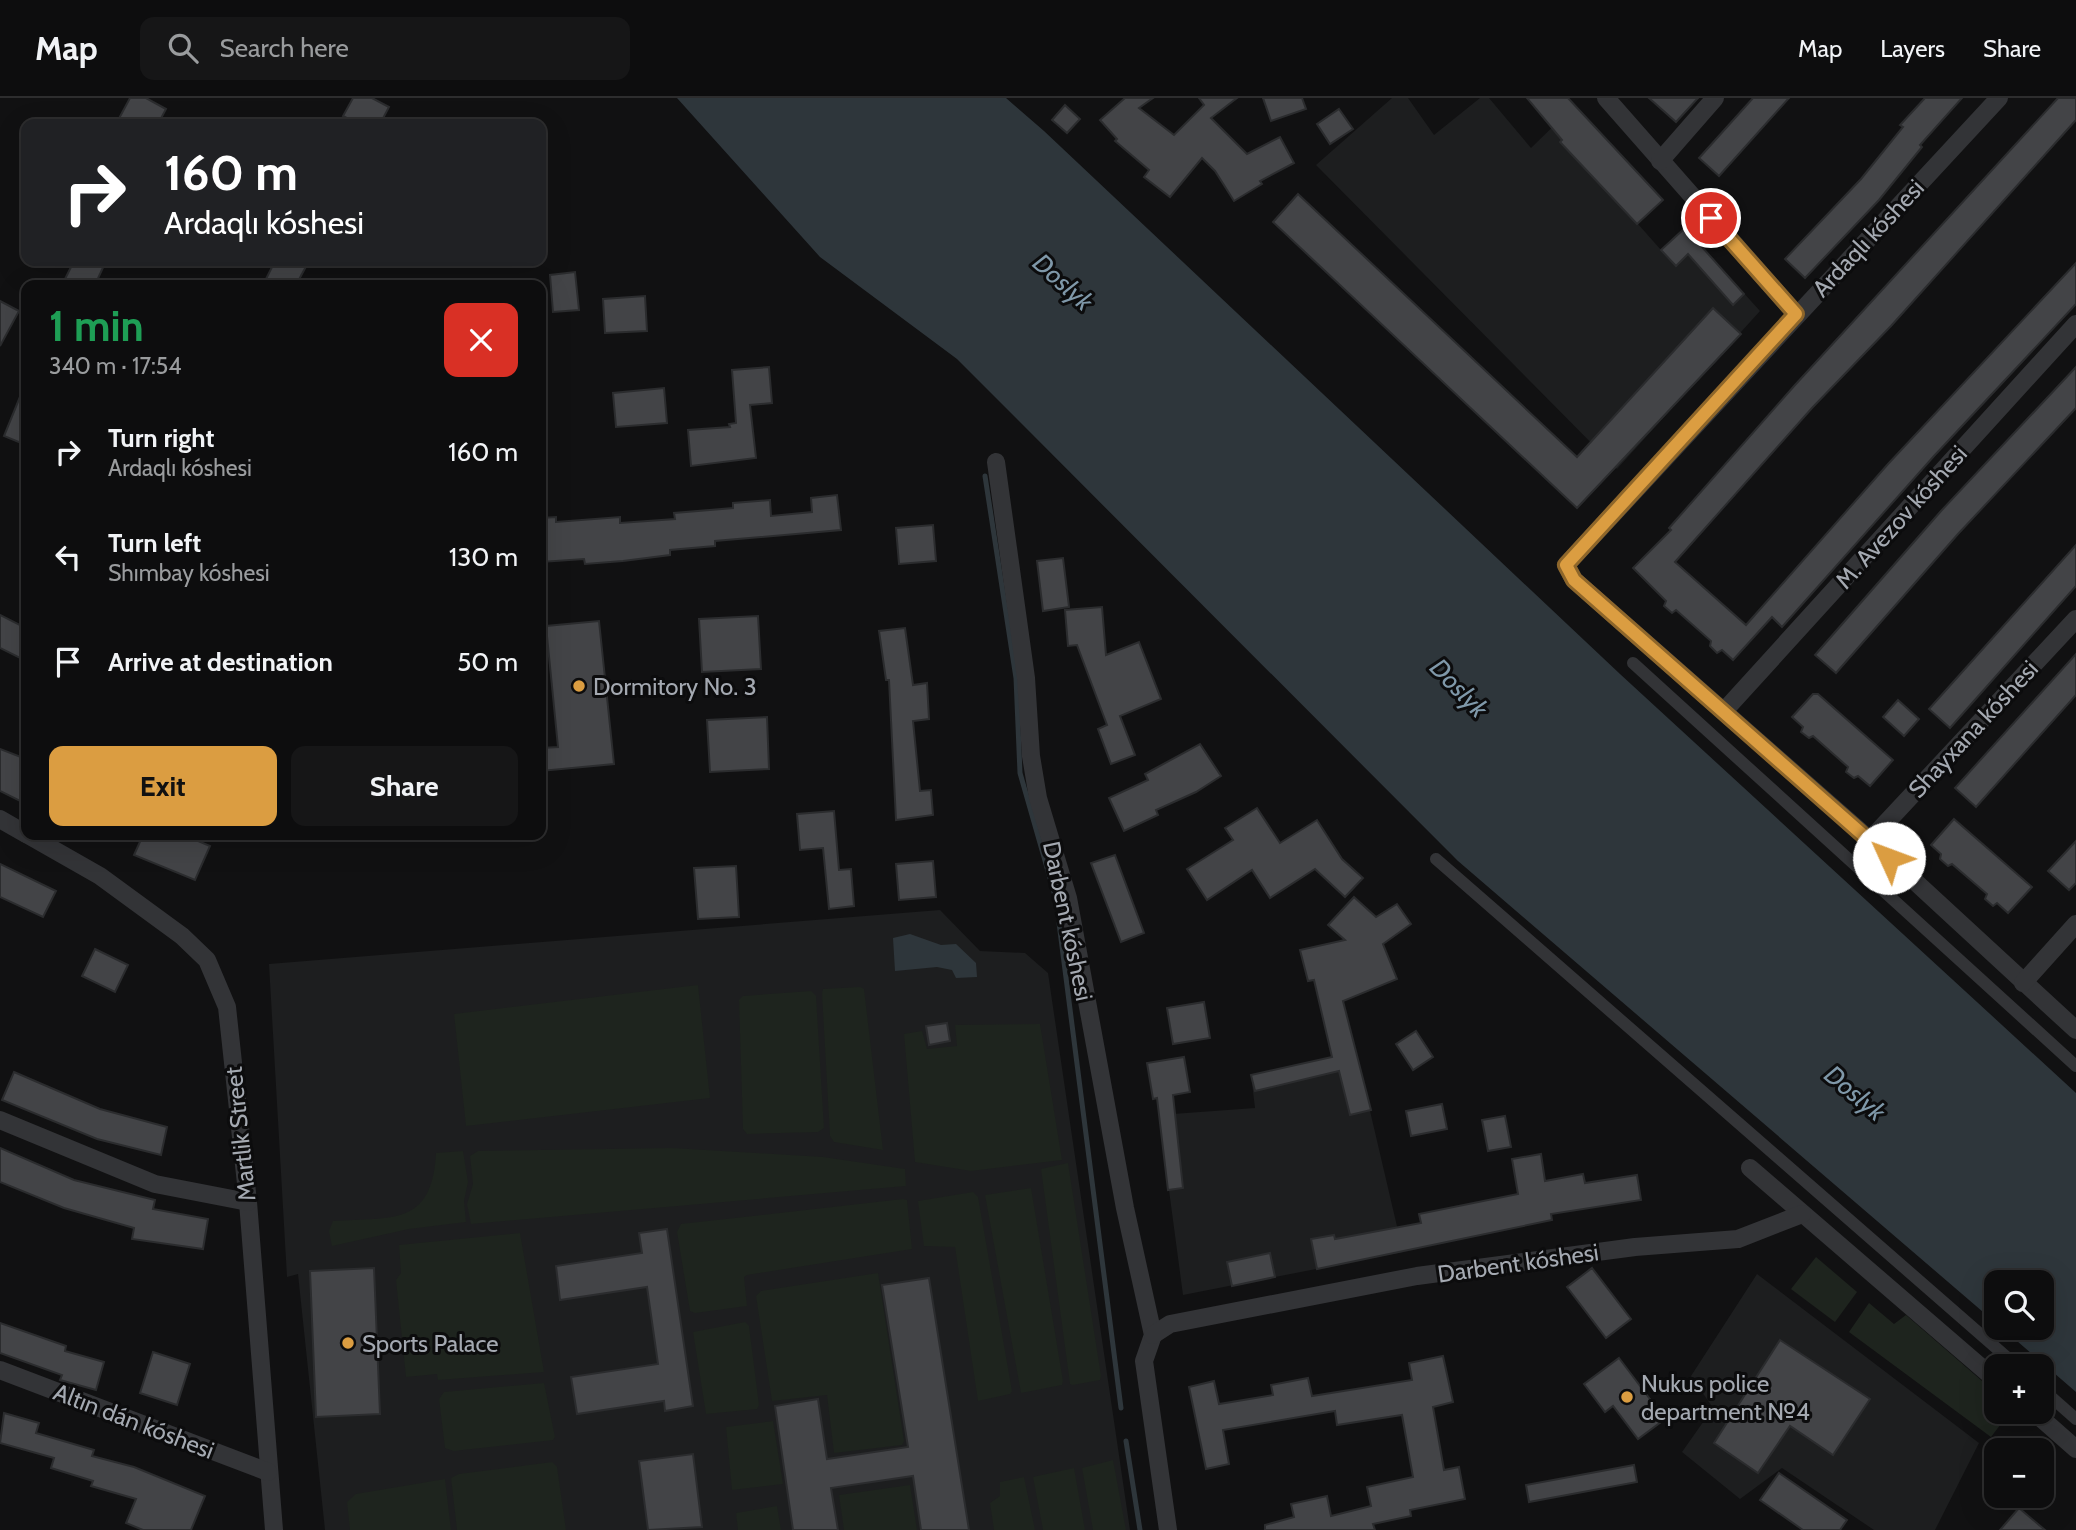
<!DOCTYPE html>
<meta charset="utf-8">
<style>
:root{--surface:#0d0d0e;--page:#161617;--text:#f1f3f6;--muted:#9a9c9e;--line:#2d2d2e;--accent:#db9d41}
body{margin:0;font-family:Cabin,sans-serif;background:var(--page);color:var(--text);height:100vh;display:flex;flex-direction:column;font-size:26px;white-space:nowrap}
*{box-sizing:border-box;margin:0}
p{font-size:23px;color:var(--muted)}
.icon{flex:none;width:38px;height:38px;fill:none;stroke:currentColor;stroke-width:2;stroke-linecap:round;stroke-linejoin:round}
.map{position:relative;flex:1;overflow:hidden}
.side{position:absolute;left:21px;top:182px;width:525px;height:560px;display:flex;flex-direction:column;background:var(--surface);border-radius:14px;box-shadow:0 7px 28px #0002,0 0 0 2px var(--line)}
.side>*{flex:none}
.top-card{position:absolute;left:21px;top:21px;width:525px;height:147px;border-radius:14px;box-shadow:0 7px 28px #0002,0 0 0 2px var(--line);background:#202124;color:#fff;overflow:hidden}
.fabs{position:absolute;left:1984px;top:1172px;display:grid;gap:14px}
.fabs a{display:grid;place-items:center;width:70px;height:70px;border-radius:14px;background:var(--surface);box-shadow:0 7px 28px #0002,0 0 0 2px var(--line);font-size:35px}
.pin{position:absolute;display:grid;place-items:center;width:60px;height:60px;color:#fff;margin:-30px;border:4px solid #fff;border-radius:50%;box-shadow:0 2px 7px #0007}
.me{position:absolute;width:77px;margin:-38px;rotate:313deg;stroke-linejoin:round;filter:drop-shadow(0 0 5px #0008)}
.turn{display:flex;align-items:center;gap:24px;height:147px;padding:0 28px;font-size:32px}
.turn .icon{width:91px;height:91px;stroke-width:2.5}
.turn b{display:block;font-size:49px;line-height:60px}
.round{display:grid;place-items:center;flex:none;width:74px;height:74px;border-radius:14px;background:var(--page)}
.head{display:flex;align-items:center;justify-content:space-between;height:119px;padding:0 28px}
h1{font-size:42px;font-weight:800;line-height:52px;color:#1e9e55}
.button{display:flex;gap:14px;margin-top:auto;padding:14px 28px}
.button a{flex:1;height:80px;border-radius:14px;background:var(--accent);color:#111;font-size:28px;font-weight:800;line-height:80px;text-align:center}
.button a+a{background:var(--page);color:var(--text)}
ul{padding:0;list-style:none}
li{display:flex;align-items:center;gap:21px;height:105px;padding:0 28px}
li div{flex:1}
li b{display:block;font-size:26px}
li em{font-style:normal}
header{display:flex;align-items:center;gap:42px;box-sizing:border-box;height:98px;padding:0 35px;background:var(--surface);border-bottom:2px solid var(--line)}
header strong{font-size:33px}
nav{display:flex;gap:38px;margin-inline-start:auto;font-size:24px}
.search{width:490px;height:63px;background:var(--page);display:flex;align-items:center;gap:18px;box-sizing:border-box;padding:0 24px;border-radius:14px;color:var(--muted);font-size:26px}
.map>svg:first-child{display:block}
</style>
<header>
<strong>Map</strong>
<div class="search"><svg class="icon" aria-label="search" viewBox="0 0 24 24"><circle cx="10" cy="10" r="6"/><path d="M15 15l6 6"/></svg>Search here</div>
<nav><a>Map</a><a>Layers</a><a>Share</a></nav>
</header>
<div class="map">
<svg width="2076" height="1432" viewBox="0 0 2076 1432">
<rect width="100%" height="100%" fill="#111112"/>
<!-- built -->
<g fill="#1d1e1f">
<path d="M1392 0H1408L1434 37 1480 0H1489L1531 50 1575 7 1663 102 1638 126 1661 152 1685 130 1760 213 1617 371 1316 67Z"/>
<path d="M940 812 980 853 1025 855 1048 875 1130 1432H325L298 1176 287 1179 269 866Z"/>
<path d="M1356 953 1403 1154 1183 1197 1159 1017 1255 1010 1251 977Z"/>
<path d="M1757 1176 1979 1345 1935 1432H1874L1782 1370 1740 1401 1682 1354 1713 1310 1691 1278Z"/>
</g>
<!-- green -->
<g fill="#1e241e">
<path d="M698 887 710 1000 466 1028 454 916Z"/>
<path d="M860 889 864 891 883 1052 834 1044 830 1038 822 896 823 891Z"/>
<path d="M811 893 816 898 824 1030 818 1034 747 1036 743 1031 739 902 743 898Z"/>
<path d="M1040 926 1062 1062 971 1073 915 1064 904 936 922 933 927 951 957 948 955 927Z"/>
<path d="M672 1050 823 1059 905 1071 906 1088 471 1126 467 1106 473 1086 470 1058 478 1053Z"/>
<path d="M463 1053 468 1084 464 1103 466 1124 409 1131 332 1148 329 1133 333 1123C392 1119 432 1129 436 1055Z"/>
<path d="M1068 1065 1101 1278 1100 1282 1073 1287 1070 1286 1041 1071Z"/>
<path d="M1031 1090 1063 1283 1062 1287 1021 1295 985 1097Z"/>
<path d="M973 1094 978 1099 1012 1293 1010 1296 978 1303 955 1149 924 1148 918 1103Z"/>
<path d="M903 1101 907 1102 912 1151 747 1177 744 1179 747 1208 695 1215 690 1213 677 1134 681 1126Z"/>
<path d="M520 1135 544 1274 438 1282 437 1276 406 1279 396 1182 401 1175 399 1147Z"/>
<path d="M1816 1159 1857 1194 1835 1224 1791 1191Z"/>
<path d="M878 1175 904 1343 902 1347 834 1355 827 1297 772 1303 756 1198 761 1193Z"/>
<path d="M1869 1205 1894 1226 1906 1217 1997 1296V1314H2010L1991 1339 1849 1234Z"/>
<path d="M745 1224 749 1228 759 1307 757 1311 706 1316 693 1234Z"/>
<path d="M544 1285 555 1339 553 1342 454 1353 445 1350 439 1301 444 1294Z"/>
<path d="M773 1323 783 1386 732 1392 726 1329Z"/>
<path d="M1113 1362 1126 1432H1093L1082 1370Z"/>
<path d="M552 1364 557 1369 566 1432H457L451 1380 459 1376Z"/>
<path d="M1074 1370 1085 1432H1043L1033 1379Z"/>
<path d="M1024 1379 1035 1432H994L990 1405 1000 1398V1384Z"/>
<path d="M445 1381 451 1432H350L347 1404 356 1396Z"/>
<path d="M910 1387 917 1432H844L839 1397Z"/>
<path d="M777 1408 781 1432H738L736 1415Z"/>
</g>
<!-- water -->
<g fill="#2e363b">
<path d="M677 0H1006L1044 33 1620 576 2076 995V1294L2002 1230H2042V1185H1997V1226L1458 763 957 261 820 159Z"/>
<path d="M910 836 941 847 956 846 976 865 977 879 956 880 952 872 937 869 895 873 893 840Z"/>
</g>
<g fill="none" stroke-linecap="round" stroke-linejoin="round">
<!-- stream -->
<g stroke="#2e363b" stroke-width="5">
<path d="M985 378 1016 580 1020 675 1056 801"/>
<path d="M1059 825 1121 1310"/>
<path d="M1126 1343 1140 1432"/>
</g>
</g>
<!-- building -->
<g fill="#434447" stroke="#2b2c2e" stroke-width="2">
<path d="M130 0H146L166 11 158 26H116Z"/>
<path d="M353 0H372L389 9 380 26H358L343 18Z"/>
<path d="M1125 0H1153L1139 10 1174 37 1204 7 1199 0H1237L1211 20 1247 56 1280 39 1294 65 1260 83 1262 86 1234 103 1215 73 1202 60 1170 99 1144 79 1149 72 1115 43 1117 41 1100 22Z"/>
<path d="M1263 0H1302L1306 11 1271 23Z"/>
<path d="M1527 0H1568L1663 102 1637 126 1560 44 1562 42Z"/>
<path d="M1649 0H1698L1676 24Z"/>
<path d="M1753 0H1789L1719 78 1699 60Z"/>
<path d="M1925 0H1962L1920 47 1922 49 1879 102 1805 180 1785 161 1861 81 1903 29 1900 27Z"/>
<path d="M2058 0H2076V22L2067 32 1891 228 1812 310 1675 464 1746 527 1888 366 2076 165V206L1934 358 1782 529 1772 519 1733 562 1722 552 1717 555 1710 548 1711 543 1676 512 1672 515 1664 508 1666 503 1633 470 1671 432 1669 430 1795 287Z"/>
<path d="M1065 7 1080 21 1067 35 1052 22Z"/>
<path d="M1339 11 1353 31 1330 46 1317 26Z"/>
<path d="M1298 96 1577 359 1713 210 1741 236 1577 410 1273 124Z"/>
<path d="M1685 130 1744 196 1733 207 1688 156 1676 168 1661 152Z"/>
<path d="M74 163H106L95 187H74L64 183Z"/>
<path d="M275 163H309L296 187H263Z"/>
<path d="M575 174 579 212 553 214 550 177Z"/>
<path d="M645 198 647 233 605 235 603 201Z"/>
<path d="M0 203 19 213 0 248Z"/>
<path d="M769 269 772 305 750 307 756 360 691 368 688 332 730 329 729 326 736 325 732 272Z"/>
<path d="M2076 269V310L1958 436 1836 575 1815 557 1941 413Z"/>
<path d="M26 284V347L4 338Z"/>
<path d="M664 290 667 325 616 329 613 295Z"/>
<path d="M837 397 841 432 715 443V448L670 452V457L623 463 585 466 584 461 541 464V420L556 419V424L620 419V425L675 421 674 415 733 410V405L770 402 771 418 812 414 811 400Z"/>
<path d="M933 427 936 463 899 466 896 430Z"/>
<path d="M2076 447V488L1950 630 1929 611Z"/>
<path d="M1063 460 1069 509 1043 513 1037 463Z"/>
<path d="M1102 509 1106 557 1139 544 1161 601 1120 618 1135 657 1111 666 1098 631 1107 627 1077 547 1068 548 1065 512Z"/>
<path d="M0 517 26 530V563L0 550Z"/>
<path d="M758 518 761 571 702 574 699 521Z"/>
<path d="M599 523 614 666 541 673V650L558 649 546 528Z"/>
<path d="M905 530 913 587 927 585 929 621 913 623 920 693 931 692 933 717 896 722 889 582H886L879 533Z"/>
<path d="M2076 556V597L1976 709 1955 690Z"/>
<path d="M1813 596H1818L1893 662 1870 688 1858 678 1854 680 1846 674 1848 669 1813 638 1809 640 1801 634 1803 629 1792 619Z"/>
<path d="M1898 602 1919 621 1904 638 1883 619Z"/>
<path d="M767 619 769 671 710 674 707 622Z"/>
<path d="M1200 646 1221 678 1196 694 1156 712 1158 717 1124 733 1109 700 1148 682 1145 676Z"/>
<path d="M0 651 26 661V706L0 693Z"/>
<path d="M1257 710 1280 745 1317 722 1342 761 1363 780 1345 799 1315 771 1270 800 1252 772 1207 802 1187 771 1233 742 1225 730Z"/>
<path d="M834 713 839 772 851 771 854 808 829 811 823 750 800 752 797 716Z"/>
<path d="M1954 721 2032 789 2008 815 1997 805 1993 808 1985 801 1987 796 1952 766 1948 768 1940 761 1941 756 1931 747Z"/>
<path d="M143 737H184L210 748 195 782 134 757Z"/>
<path d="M2076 743V785L2069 792 2048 773Z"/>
<path d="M1115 757 1144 835 1121 844 1091 765Z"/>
<path d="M933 763 936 799 899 802 896 766Z"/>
<path d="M0 766 56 793 43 819 0 799Z"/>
<path d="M736 768 739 819 698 821 694 770Z"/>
<path d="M1354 799 1376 819 1397 806 1411 826 1383 846 1397 881 1343 903 1371 1012 1350 1017 1339 973 1255 993 1251 977 1332 959 1314 882 1308 883 1300 852 1345 842 1328 827Z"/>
<path d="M95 851 128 867 115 894 82 878Z"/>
<path d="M1204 904 1210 940 1173 946 1167 910Z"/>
<path d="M947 925 950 943 929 947 926 928Z"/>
<path d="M1416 933 1433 959 1413 972 1396 946Z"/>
<path d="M1184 959 1190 994 1173 997 1183 1090 1168 1092 1157 1000 1153 1001 1147 965Z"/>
<path d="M14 974 100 1011 167 1029 161 1057 97 1041 2 1002Z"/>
<path d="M1442 1006 1447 1031 1411 1038 1406 1013Z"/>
<path d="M1505 1018 1511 1049 1488 1053 1482 1022Z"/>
<path d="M0 1050 74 1082 155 1102 153 1111 208 1121 203 1151 132 1141 134 1130 64 1110 0 1084Z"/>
<path d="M1541 1056 1545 1083 1583 1076 1585 1085 1637 1077 1641 1102 1551 1116 1552 1122 1317 1171 1311 1141 1334 1137 1335 1141 1421 1125 1419 1116 1518 1096 1512 1061Z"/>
<path d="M667 1131 693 1308 665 1313 664 1303 577 1316 571 1279 658 1266 647 1189 560 1202 556 1168 642 1155 639 1135Z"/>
<path d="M1270 1155 1275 1179 1232 1188 1227 1164Z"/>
<path d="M374 1170 380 1316 316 1319 310 1173Z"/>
<path d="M1592 1170 1631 1221 1606 1240 1567 1189Z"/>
<path d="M929 1180 969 1432H921L913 1378 831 1390 838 1432H793L775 1308 818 1301 827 1361 908 1349 882 1187Z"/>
<path d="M0 1225 66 1248 65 1253 104 1264 96 1292 60 1282 62 1277 0 1255Z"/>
<path d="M1780 1242 1870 1301 1833 1357 1790 1328 1758 1375 1714 1345Z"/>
<path d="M153 1254 190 1266 177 1307 140 1295Z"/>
<path d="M1443 1258 1453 1304 1433 1309 1444 1372 1459 1369 1465 1401 1410 1412 1411 1418 1373 1426 1375 1432H1265V1427L1294 1419 1291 1406 1327 1398 1331 1418 1371 1408 1367 1389 1413 1379 1402 1317 1337 1327 1335 1313 1223 1332 1229 1366 1206 1371 1189 1289 1214 1283 1219 1306 1273 1297 1271 1287 1308 1280 1312 1298 1412 1282 1409 1265Z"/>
<path d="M1619 1260 1665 1321 1638 1341 1613 1308 1605 1314 1584 1286Z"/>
<path d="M4 1315 39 1325 36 1335 94 1352 92 1358 134 1369 205 1398 191 1432H143L126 1425 136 1401 91 1388 93 1383 51 1370 54 1360 0 1345Z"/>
<path d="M693 1356 702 1429 648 1432 639 1363Z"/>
<path d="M1634 1367 1637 1384 1529 1404 1526 1387Z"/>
<path d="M1779 1375 1847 1422 1840 1432H1803L1760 1402Z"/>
<path d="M2019 1410 2045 1432H2000Z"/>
</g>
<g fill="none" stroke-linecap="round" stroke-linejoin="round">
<!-- pedestrian -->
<g stroke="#333437" stroke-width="12">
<path d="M1633 565 2076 968"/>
<path d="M1436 761 2018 1269"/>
<path d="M2042 1291 2076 1321"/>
</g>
<!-- minor -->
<g stroke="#333437" stroke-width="18">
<path d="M1606 0 1796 216"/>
<path d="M1999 0 1566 467 1574 482 1870 742 2076 932"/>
<path d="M1660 63 1715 0"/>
<path d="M996 364 1026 580 1031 658 1038 700 1068 800 1125 1110 1153 1237 1144 1263 1168 1432"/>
<path d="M1725 612 2076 226"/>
<path d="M0 721 26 736"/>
<path d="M28 737 100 778 182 838 207 862 227 909 248 1104 274 1432"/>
<path d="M1870 742 2076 521"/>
<path d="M2023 885 2076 826"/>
<path d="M0 1022 155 1086 248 1104"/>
<path d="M1750 1070 1997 1283"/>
<path d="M1153 1237 1170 1226 1417 1178 1635 1149 1738 1141 1802 1116"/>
<path d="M0 1272 268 1374"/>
<path d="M2034 1314 2076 1351"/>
</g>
</g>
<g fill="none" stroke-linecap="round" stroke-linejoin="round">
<!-- route casing -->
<g stroke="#8e662a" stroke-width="18">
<path id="route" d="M1711 120 1796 216 1566 467 1574 482 1889 760"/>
</g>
<!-- route -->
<use href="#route" stroke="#db9d41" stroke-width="12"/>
</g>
<!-- markers -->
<g fill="#db9d41" stroke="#0c0c0d" stroke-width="2.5">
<circle cx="579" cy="588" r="7"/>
<circle cx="348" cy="1245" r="7"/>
<circle cx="1627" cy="1299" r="7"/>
</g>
<g text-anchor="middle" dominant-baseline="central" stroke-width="6" stroke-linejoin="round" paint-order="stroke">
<!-- street labels -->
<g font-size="24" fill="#a4a9b1" stroke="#0c0c0d">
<text transform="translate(1868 140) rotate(-47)">Ardaqlı kóshesi</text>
<text transform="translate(1901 419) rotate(-48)">M. Avezov kóshesi</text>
<text transform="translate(1973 631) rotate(-47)">Shayxana kóshesi</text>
<text transform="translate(1068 823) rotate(78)">Darbent kóshesi</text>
<text transform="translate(240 1036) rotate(-96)">Martlik Street</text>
<text transform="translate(1518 1165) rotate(-8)">Darbent kóshesi</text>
<text transform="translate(134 1323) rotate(21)">Altın dán kóshesi</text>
</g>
<!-- poi labels -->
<g font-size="24" fill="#a4a9b1" stroke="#0c0c0d" text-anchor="start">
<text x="593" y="588">Dormitory No. 3</text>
<text x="362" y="1245">Sports Palace</text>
<text x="1641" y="1285">Nukus police<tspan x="1641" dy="28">department №4</tspan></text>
</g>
<!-- water labels -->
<g font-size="26" font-style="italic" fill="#7f98a9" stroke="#0c0c0d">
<text transform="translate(1063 184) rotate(42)">Doslyk</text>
<text transform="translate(1459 590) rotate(46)">Doslyk</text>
<text transform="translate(1855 995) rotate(40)">Doslyk</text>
</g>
</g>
</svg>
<div class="fabs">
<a><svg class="icon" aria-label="search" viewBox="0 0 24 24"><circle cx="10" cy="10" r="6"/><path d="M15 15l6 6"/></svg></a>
<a>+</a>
<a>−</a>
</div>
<div class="pin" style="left:1711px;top:120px;background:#d93025"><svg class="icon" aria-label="arrive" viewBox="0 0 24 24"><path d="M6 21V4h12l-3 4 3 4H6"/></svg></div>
<svg class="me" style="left:1889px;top:760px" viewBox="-20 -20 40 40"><circle r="19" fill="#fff"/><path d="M0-13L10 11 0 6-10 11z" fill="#db9d41"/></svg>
<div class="top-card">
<div class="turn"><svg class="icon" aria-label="right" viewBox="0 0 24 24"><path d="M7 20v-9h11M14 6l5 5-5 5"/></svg><div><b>160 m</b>Ardaqlı kóshesi</div></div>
</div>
<section class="side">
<div class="head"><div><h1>1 min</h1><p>340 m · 17:54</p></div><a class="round" style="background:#d93025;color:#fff"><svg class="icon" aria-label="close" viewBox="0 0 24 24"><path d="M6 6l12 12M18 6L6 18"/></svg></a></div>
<ul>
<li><svg class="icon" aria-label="right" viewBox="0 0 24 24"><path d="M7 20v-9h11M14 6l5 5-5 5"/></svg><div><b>Turn right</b><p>Ardaqlı kóshesi</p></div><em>160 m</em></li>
<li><svg class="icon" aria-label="left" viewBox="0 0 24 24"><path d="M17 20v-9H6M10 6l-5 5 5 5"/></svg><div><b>Turn left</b><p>Shımbay kóshesi</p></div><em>130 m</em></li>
<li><svg class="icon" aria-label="arrive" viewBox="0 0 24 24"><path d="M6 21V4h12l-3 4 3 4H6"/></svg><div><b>Arrive at destination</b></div><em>50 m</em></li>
</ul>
<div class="button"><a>Exit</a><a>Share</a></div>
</section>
</div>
